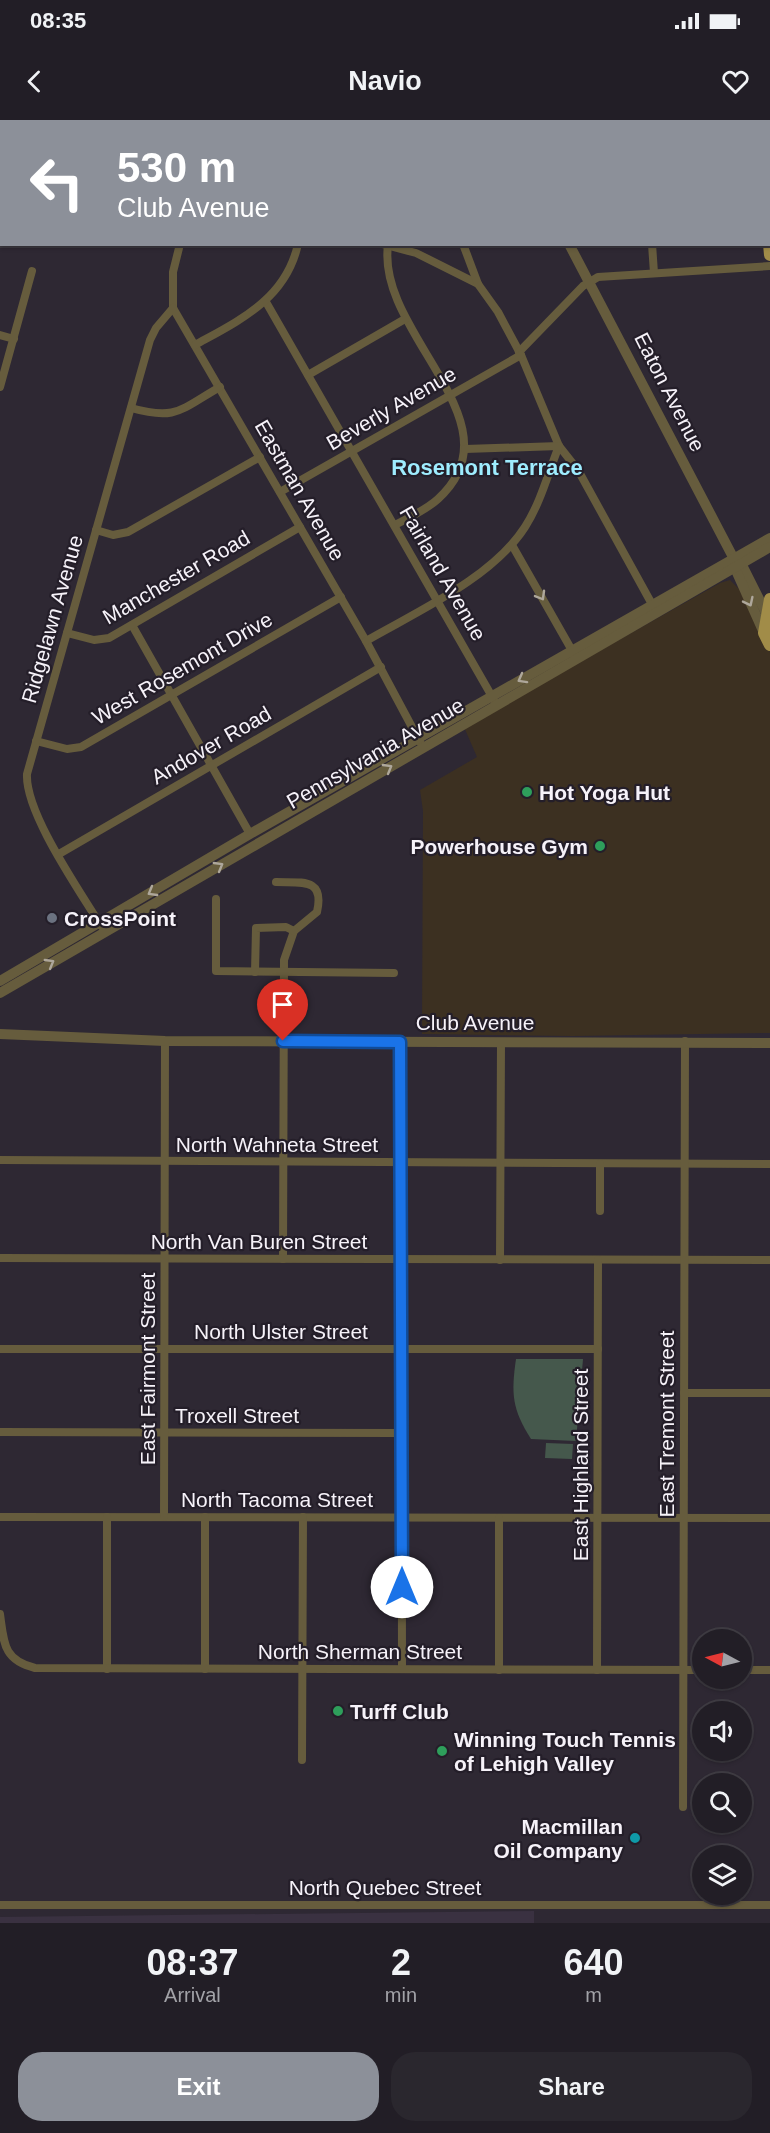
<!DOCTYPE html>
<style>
:root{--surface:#221e26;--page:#2a272e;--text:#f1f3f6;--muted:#a2a2a7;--line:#3f3c43;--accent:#8c9099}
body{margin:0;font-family:Helvetica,sans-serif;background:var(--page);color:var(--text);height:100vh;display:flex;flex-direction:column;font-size:22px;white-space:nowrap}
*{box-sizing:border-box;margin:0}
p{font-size:20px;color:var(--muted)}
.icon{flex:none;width:33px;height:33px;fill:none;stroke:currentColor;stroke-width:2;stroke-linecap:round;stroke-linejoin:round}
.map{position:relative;height:1803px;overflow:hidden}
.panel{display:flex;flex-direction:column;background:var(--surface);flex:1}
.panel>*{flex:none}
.banner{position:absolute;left:0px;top:0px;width:771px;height:126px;box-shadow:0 2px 4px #0004,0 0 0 2px var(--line);background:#8c9099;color:#fff;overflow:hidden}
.needle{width:39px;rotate:277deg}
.fabs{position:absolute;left:692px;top:1509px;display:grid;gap:12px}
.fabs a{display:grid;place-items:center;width:60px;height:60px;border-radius:50%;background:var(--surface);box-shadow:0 2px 4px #0004,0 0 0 2px var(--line);font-size:30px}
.pin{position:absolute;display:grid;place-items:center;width:51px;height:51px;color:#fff;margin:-62px -26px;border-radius:50% 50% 50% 0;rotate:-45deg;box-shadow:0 0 6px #0007}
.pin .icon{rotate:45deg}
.me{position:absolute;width:66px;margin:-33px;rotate:0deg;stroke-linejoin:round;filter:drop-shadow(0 0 4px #0008)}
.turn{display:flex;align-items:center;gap:21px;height:126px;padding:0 18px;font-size:27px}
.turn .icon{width:78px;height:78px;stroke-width:2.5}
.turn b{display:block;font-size:42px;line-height:51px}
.eta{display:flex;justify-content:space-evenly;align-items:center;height:102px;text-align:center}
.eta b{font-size:36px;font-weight:700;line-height:42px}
.cta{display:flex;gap:12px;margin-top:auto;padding:12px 18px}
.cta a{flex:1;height:69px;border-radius:24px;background:var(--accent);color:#fff;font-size:24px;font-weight:700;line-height:69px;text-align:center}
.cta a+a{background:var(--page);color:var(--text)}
.status{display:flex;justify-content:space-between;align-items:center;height:42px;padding:0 30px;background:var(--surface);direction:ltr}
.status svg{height:16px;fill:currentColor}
header{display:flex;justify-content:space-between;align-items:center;height:78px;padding:0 18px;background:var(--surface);font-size:27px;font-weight:700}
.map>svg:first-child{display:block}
</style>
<div class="status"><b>08:35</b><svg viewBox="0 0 49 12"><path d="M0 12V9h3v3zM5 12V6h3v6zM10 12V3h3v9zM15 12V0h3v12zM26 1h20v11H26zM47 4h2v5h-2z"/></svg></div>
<header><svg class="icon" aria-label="back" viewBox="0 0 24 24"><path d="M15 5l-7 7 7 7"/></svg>Navio<svg class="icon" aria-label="heart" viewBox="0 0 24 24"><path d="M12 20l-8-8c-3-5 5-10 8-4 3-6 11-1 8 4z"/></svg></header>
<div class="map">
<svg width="770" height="1803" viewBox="0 0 770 1803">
<rect width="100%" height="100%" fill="#2e2833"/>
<!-- commercial -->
<path fill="#3c3021" d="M730 460 739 469 770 532V913L573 916 422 914 423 691 420 670 477 637 464 607 720 463Z"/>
<!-- built -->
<path fill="#3a3141" d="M534 1791V1803H0V1797Z"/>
<!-- green -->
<g fill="#45584c">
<path d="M516 1239H583L576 1321 531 1319C512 1289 511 1274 516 1239Z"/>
<path d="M546 1323 573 1324 572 1339 545 1338Z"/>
</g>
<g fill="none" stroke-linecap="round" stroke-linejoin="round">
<!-- minor -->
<g stroke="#665c3d" stroke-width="8">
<path d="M388 0 389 2"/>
<path d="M644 0V2"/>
<path d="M215 2V0"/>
<path d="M180 124 173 152V188L366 521 420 622"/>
<path d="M382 124 416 133 478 164"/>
<path d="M463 124 478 164 498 192 521 235 559 326 578 350 653 486"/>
<path d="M652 124 654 153"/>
<path d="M388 125C376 214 522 303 438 379 426 390 410 397 395 405"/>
<path d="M266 182 494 580"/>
<path d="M0 215 14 219"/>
<path d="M195 225C240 200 286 179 298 124"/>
<path d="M519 232 583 166 598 157 770 146"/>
<path d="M308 255 405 199"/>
<path d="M0 267 32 151"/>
<path d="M131 288C177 301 181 289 220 267"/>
<path d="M280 372 521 235"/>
<path d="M96 410 113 415 128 412 260 337"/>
<path d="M512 425 574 534"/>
<path d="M132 505 250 714"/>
<path d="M67 513 94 520 109 518 300 407"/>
<path d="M366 521C418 491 492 458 525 407 541 382 548 353 559 326L465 329"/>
<path d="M36 621 67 629 81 627 341 477"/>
<path d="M59 734 381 547"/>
<path d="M276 762C301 763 325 757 317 792L294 811 284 840 283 1139"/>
<path d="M216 779V851L394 853"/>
<path d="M101 806C80 771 25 693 27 654L150 220 156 208 173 188"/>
<path d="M255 852 256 808 286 807 294 811"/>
<path d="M401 922 402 1549"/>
<path d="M0 1040 770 1044"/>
<path d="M600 1044V1091"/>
<path d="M0 1138 770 1140"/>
<path d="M500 1140 501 922"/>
<path d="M0 1229H598"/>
<path d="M684 1273H770"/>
<path d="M0 1312 401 1313"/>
<path d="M0 1397 770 1398"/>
<path d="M107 1397V1549"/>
<path d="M164 1397 165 921"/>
<path d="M499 1398V1550"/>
<path d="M0 1494C4 1523 3 1540 35 1548L702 1550"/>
<path d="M205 1549V1397"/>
<path d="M597 1550 598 1140"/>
<path d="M741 1550H770"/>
<path d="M302 1640 303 1397"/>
<path d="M683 1687 685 921"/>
<path d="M1 1785H770"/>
</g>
<!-- tertiary -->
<g stroke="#665c3d" stroke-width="10">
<path d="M505 0 506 2"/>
<path d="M569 124 734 439 742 445 769 499"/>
<path d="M734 446 764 513"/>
<path d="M0 861 250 714 770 418"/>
<path d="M0 873 770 427"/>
<path d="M0 914 165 921 770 923"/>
</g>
<!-- primary -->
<g stroke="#a18c48" stroke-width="12">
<path d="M761 0V2"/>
<path d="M769 124 770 135"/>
<path d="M770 479 764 513 770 525"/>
</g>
</g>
<!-- one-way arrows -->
<defs><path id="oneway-chevron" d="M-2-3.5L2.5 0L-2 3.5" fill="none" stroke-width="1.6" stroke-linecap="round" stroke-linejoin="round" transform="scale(1.5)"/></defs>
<g stroke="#aea79b">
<use href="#oneway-chevron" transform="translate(541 476) rotate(60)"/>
<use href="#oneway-chevron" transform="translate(749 482) rotate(64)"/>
<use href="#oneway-chevron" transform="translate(522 559) rotate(151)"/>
<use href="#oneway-chevron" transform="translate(388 648) rotate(-30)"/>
<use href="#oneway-chevron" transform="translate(219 746) rotate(-30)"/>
<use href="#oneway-chevron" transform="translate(152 772) rotate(150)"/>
<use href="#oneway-chevron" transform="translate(50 843) rotate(-30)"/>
</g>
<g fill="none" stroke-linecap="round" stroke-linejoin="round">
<!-- route casing -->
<g stroke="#114b97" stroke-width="15">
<path id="route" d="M283 921 400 922 402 1467"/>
</g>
<!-- route -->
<use href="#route" stroke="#1a73e8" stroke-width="10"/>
</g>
<!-- markers -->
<g fill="#2e9e5b" stroke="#241e29" stroke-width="2">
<circle cx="527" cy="672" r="6"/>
<circle cx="600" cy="726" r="6"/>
<circle cx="338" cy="1591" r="6"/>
<circle cx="442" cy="1631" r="6"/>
</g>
<circle fill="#6b7280" stroke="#241e29" stroke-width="2" cx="52" cy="798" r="6"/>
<circle fill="#0f9aa8" stroke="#241e29" stroke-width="2" cx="635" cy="1718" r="6"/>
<g text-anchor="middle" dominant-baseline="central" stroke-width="4.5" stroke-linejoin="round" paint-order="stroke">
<!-- street labels -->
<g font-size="21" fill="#f6f2f9" stroke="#241e29">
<text transform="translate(670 272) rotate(63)">Eaton Avenue</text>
<text transform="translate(391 288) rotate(-30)">Beverly Avenue</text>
<text transform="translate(300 370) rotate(60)">Eastman Avenue</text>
<text transform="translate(443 453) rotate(60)">Fairland Avenue</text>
<text transform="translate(176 457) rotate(-30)">Manchester Road</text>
<text transform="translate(52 499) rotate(-74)">Ridgelawn Avenue</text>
<text transform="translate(182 548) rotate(-30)">West Rosemont Drive</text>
<text transform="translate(211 625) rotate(-30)">Andover Road</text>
<text transform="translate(375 633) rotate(-30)">Pennsylvania Avenue</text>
<text x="475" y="902">Club Avenue</text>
<text x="277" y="1024">North Wahneta Street</text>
<text x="259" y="1121">North Van Buren Street</text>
<text x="281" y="1211">North Ulster Street</text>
<text transform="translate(147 1249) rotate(-90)">East Fairmont Street</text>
<text x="237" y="1295">Troxell Street</text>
<text transform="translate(666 1304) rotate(-90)">East Tremont Street</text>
<text transform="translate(580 1345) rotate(-90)">East Highland Street</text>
<text x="277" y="1379">North Tacoma Street</text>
<text x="360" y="1531">North Sherman Street</text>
<text x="385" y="1767">North Quebec Street</text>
</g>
<!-- poi labels -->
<g font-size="21" font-weight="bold" fill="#f6f2f9" stroke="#241e29" text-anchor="start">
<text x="539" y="672">Hot Yoga Hut</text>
<text x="588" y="726" text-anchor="end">Powerhouse Gym</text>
<text x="64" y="798">CrossPoint</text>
<text x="350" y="1591">Turff Club</text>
<text x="454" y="1619">Winning Touch Tennis<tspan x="454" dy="24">of Lehigh Valley</tspan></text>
<text x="623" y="1706" text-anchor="end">Macmillan<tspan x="623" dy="24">Oil Company</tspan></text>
</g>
<!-- neighbourhood labels -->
<g font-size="22" font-weight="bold" fill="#9eecfe" stroke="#241e29">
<text x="487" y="347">Rosemont Terrace</text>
</g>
</g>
</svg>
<div class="fabs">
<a><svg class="needle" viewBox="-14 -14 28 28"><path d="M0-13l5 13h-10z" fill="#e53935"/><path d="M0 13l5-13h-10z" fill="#a2a2a7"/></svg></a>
<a><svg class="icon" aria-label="sound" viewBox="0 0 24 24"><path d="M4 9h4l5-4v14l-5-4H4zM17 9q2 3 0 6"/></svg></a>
<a><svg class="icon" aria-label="search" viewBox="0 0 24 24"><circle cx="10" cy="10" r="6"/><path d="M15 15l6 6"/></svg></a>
<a><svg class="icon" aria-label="layers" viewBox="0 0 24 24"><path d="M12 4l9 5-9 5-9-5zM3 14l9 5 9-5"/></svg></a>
</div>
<div class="pin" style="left:283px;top:921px;background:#d93025"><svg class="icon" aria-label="arrive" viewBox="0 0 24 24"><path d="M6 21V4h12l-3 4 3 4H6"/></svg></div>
<svg class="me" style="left:402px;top:1467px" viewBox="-20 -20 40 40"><circle r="19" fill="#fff"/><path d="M0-13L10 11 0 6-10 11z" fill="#1a73e8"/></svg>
<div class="banner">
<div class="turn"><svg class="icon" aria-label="left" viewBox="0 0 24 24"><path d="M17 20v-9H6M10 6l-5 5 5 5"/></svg><div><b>530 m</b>Club Avenue</div></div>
</div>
</div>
<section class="panel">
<div class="eta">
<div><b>08:37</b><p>Arrival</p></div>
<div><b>2</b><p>min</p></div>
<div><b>640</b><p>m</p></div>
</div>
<div class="cta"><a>Exit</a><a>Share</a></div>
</section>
